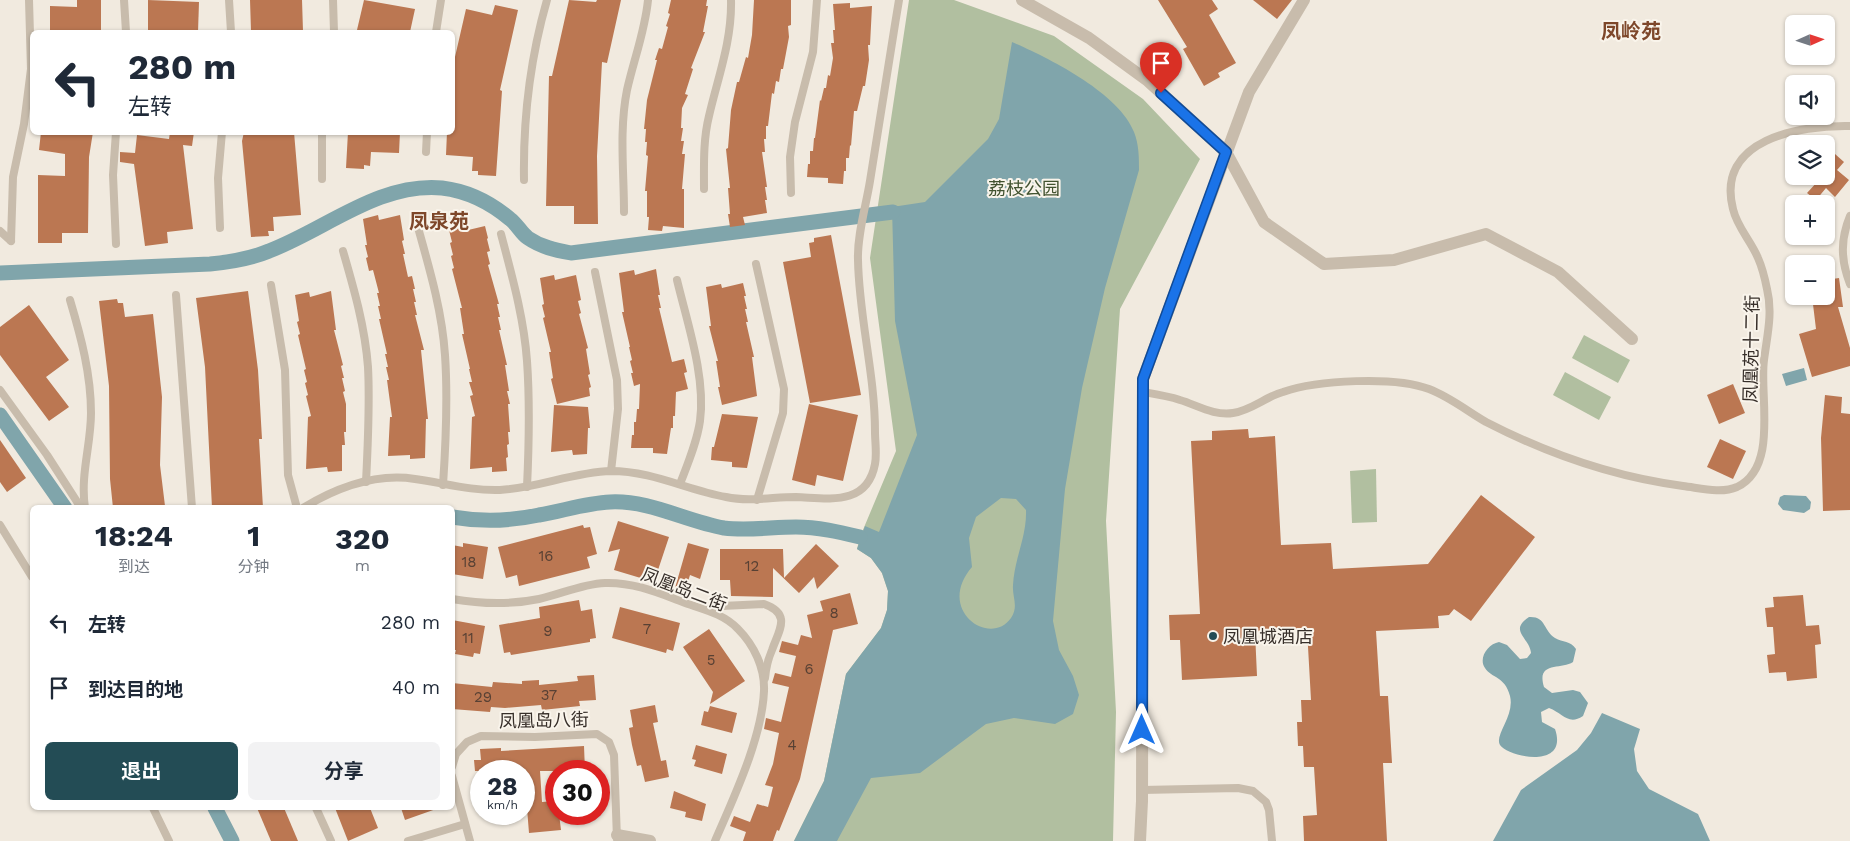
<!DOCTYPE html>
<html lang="zh">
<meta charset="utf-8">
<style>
:root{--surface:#fff;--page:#f2f2f3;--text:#1f2937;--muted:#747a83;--accent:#234c55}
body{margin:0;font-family:"Work Sans","Noto Sans SC",sans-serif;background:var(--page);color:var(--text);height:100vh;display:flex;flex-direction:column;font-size:19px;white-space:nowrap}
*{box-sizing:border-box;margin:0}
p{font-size:16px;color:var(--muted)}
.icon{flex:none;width:28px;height:28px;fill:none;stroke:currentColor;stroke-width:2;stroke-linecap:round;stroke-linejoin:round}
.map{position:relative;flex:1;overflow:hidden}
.panel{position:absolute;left:30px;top:505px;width:425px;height:305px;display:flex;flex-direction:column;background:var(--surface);border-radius:8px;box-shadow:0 1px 4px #0004}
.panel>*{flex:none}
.guide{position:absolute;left:30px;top:30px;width:425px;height:105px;border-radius:8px;box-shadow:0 1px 4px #0004;background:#fff;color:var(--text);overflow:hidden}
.needle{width:32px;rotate:87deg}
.controls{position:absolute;left:1785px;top:15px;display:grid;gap:10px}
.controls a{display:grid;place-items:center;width:50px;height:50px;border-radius:8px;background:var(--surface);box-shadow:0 1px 4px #0004;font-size:25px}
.speed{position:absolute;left:470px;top:760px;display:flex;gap:10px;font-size:25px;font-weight:700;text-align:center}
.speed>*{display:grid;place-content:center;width:65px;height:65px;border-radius:50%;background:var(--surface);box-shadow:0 1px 4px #0004;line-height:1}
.speed small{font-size:12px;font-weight:400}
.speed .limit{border:8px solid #d22;background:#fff;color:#111}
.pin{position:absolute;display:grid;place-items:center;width:42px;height:42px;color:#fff;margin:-51px -21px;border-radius:50% 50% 50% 0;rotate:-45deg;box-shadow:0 0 5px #0007}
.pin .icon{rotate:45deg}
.me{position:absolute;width:55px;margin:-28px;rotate:0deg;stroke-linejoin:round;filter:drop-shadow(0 0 4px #0008)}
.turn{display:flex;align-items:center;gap:18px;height:105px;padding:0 15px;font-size:22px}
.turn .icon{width:65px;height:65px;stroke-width:2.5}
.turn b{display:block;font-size:35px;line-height:42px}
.eta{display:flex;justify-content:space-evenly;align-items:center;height:85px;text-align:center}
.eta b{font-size:30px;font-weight:700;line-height:35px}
.action{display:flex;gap:10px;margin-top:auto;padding:10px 15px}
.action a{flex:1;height:58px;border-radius:8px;background:var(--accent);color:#fff;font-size:20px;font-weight:700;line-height:58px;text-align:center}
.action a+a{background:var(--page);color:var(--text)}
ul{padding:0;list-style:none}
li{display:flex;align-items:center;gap:15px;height:65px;padding:0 15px}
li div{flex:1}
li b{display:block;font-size:19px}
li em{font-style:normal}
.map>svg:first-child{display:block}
</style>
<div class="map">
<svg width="1850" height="841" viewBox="0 0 1850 841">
<rect width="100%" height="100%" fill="#f1eadf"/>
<!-- green -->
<g fill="#b1bfa0">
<path d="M909 0H954L1054 36 1143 99 1200 159 1120 309 1106 521 1116 712 1113 841H794L824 781 846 674 881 628 887 610 888 591 882 573 871 558 857 549 860 537 896 451 870 258Z"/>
<path d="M1584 335 1630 360 1618 383 1572 358Z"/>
<path d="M1565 372 1611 397 1599 420 1553 395Z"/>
<path d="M1376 469 1377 522 1352 523 1350 471Z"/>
</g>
<!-- water -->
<g fill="#80a5ab" fill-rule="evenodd">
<path d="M1012 42C1049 58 1119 93 1134 132 1139 145 1139 157 1139 170L1105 288 1082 388 1065 489 1053 621 1059 650 1073 676 1079 695 1073 714 1055 724 1014 718 986 724 920 773 871 778 837 841H794L824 781 846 674 881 628 887 610 888 591 882 573 871 558 857 549 865 526 879 532 917 435 895 321 892 207 925 202 988 139 999 119ZM1001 498 1016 499 1026 510C1027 536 1014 560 1013 585 1012 597 1019 606 1011 618 990 648 935 610 972 567L969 538 976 517Z"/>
<path d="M1804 368 1807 380 1786 386 1782 374Z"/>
<path d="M1784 495 1806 496 1811 502 1810 509 1804 513 1783 510 1778 504 1780 497Z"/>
<path d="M1529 617C1546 616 1543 630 1555 638 1563 643 1570 640 1576 649L1573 662C1561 670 1536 661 1544 687L1552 693 1573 690 1580 692 1588 703 1583 716C1568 726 1563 713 1549 708L1541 712 1542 722 1555 729C1569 770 1508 757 1500 745 1494 735 1515 716 1510 696 1505 676 1491 678 1485 668 1478 658 1488 644 1499 642L1507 645 1520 659 1527 658 1531 653C1530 638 1508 631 1529 617Z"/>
<path d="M1602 713 1640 729 1634 749 1637 771 1649 789 1698 814 1710 841H1493L1521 790 1577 750 1591 733Z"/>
</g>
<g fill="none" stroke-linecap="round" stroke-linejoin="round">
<!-- canal -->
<g stroke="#80a5ab" stroke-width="15">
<path d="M0 273 210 264C230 262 250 259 269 251 325 230 379 182 442 188 467 191 491 203 510 219 517 224 521 233 528 238 541 247 555 250 571 253L893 212"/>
<path d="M0 415 65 508"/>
<path d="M452 517C481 522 511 521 539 515 563 511 586 503 610 502 650 500 685 521 724 528 748 531 772 527 796 527 818 527 839 532 860 537"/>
<path d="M215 808 232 841"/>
</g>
</g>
<!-- building -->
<g fill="#bb7752">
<path d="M77 0H101V32H50V6L77 7Z"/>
<path d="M148 0 199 2 198 32H148Z"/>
<path d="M250 0H302L303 32H251Z"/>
<path d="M364 0 415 9 410 32 357 30Z"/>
<path d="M569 0 596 2 597 0H621L607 63 602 62 597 156 598 224H574V206H546L549 76H552Z"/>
<path d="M671 0H707L706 6H708L703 32H705L691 68 693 69 685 94 688 95 682 108 681 128H683L681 141H684L682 154H685L682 189H684V228L663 226 662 231 648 230 649 217H647V191H645L648 156 646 155 647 142H645L646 129H644L647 100 657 60H655L659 48 662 49 668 27 666 26 670 14 668 13Z"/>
<path d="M754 0H791V25L788 26 789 37 783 69H781L779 82 776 81 774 94 772 93 768 126H766V139H764L765 152H762L767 187H765L767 200H765L767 213 743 217 745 225 730 227 728 214H730L728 188H730L726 149 728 148 731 110 737 82H739L746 57 748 58 752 35Z"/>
<path d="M1158 0H1212L1218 9 1209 15 1236 63 1218 73 1220 77 1204 86 1183 49 1187 47Z"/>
<path d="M1253 0H1292L1277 19Z"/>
<path d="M850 3V8L872 6 870 45H868L869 60 865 86H863L857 111H854L851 146 850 145 849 158H846V171H844L843 184 828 183V178L807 177 808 164H810V151H813L814 138H815L820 100 821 101 824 88H826L828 75 830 76 833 58 831 43H834L833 30H835L833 4Z"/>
<path d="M495 5 518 10 500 90 502 91 496 176 478 175V171H472L473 157 446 155 447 132H452V70L466 9 492 15Z"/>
<path d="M41 132H93L89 157 88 233H62V243H38V175L65 176V154L39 150Z"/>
<path d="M170 132H194L192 146 183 145 193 229 167 232 168 243 145 246 134 164 120 162V152L135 153 137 135 169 139Z"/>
<path d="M244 132H294L301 215 273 217 274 231H268L269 236 251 237 242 141Z"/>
<path d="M348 132H400L399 153 371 152 370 166 364 165V169L346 168Z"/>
<path d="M1826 151 1833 157 1835 154 1844 162 1837 170 1849 180 1835 197 1826 188 1816 200 1807 193 1818 181 1812 176H1826Z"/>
<path d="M378 215 379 220 400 215 404 240 402 241 405 254H403L408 277 412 276 415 289H413L416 302H414L417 315H415L424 350H421L428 419H426L425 458 410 459V455L388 456 390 417H392L387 380H389L386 367H388L385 354H387L379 319H381L378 306H380L377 293H379L373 270 369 271 366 258 368 257 365 245H367L363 219Z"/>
<path d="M463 226 464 231 485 226 488 238 487 239 490 251 487 252 490 264 488 265 499 304H497L500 317H498L501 330H499L507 365H505L509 391H507L510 404H508L510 432H508L509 444 507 445 508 457 506 458 507 471 492 472V467L470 469 472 417 475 416 470 396 473 395 469 382H472L469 369H470L462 334H464L460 308H462L452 269 454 268 451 256 453 255 450 243 452 242 449 230Z"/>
<path d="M831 235 861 395 810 403 783 262 811 257 809 243 814 242V238Z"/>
<path d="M656 269 660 295H658L661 308H659L672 362 684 359 687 372 684 373 688 389 676 392 675 416H673V428H671L667 454 653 453V448H631L632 435H634V422H636L637 409H639L640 384 634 386 631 373H633L630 361 632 360 629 347H630L622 312H624L619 273 634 270 635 275Z"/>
<path d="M554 275 555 280 576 275 581 300 578 301 581 313 579 314 588 348 586 349 590 374 588 375 591 387 589 388 590 396 557 404 551 379 553 378 549 352H551L543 318 545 317 542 305 544 304 540 278Z"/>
<path d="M1839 278 1843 307H1838L1850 348V366L1812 377 1799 334 1816 329 1812 296H1826V280Z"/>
<path d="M743 283 746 296H744L747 309H745L748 322H746L754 357H752L757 396 722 405 718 387H720L716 361H718L709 326H711L706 287 721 284 722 288Z"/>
<path d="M248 291 258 370 262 439H259L263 508H212L205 367 196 298Z"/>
<path d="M331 291 336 330H334L343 365 341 366 344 378H342L345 391 343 392 346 404V432H344L345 445H342V471L328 472 327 467 306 469 308 417 311 416 306 396 308 395 305 383 307 382 304 370 306 369 298 335 300 334 297 322 299 321 295 295 309 292 310 297Z"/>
<path d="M117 299 118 303H123L125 317 153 314 162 397 160 465 165 506 113 508 110 479 109 386 99 301Z"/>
<path d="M29 305 69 360 46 377 69 407 49 421 0 355V327Z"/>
<path d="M1733 384 1745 413 1719 424 1707 395Z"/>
<path d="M1825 395 1842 397 1841 413 1850 414V510L1823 511 1821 438Z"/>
<path d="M809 404 858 415 843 481 817 475 815 486 792 480Z"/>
<path d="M554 405 588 407 590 428H588L587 454 573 455 572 450 551 452Z"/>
<path d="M722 414 758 417 747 468 732 467V462L711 460 712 447H714Z"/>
<path d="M1248 429 1249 438 1275 436 1281 545 1331 543 1333 569 1428 564 1481 495 1535 537 1471 621 1454 609 1449 615 1438 616 1439 628 1376 631 1380 696H1388L1392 763H1383L1387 841H1304L1303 816 1317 815 1314 767H1304L1303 746H1298L1297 722H1302L1301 700H1311L1307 629 1255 632 1257 676 1182 680 1180 640H1170L1169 615 1200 614 1191 441 1212 440V431Z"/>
<path d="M1720 439 1746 451 1733 479 1707 467Z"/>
<path d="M0 440 26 478 7 492 0 482Z"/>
<path d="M618 521 669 537 654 582 614 570 620 549 608 552Z"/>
<path d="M583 525 584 528 590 527 597 554 587 557 590 568 519 586 517 575 506 578 498 547Z"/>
<path d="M463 543 488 547 483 579 452 574V545L463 547Z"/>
<path d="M688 543 709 549 700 579 690 575 685 591 675 588Z"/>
<path d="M816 544 839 566 817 589 814 577 799 593 773 568V597L731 596 730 580H720V549H783L784 578Z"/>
<path d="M850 593 858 624 833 630 800 779 779 831 777 830 773 841H743L746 832 730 826 734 816 750 822 757 804 768 807 773 787 765 785 773 764 779 733 764 729 766 718 781 722 789 687 772 683 775 673 791 677 796 656 779 652 782 641 798 645 801 635 812 638 807 615 823 611 820 601Z"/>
<path d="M1803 595 1806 626 1819 625 1821 644 1815 645 1817 678 1787 681 1786 672 1769 673 1767 655 1775 654 1773 627H1767L1765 608 1774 607 1773 597Z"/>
<path d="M579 600 581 611 592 609 596 638 590 639V642L511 655 510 652 504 653 499 625 540 618 539 607Z"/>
<path d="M620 607 680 623 673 651 667 649 666 653 612 638Z"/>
<path d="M452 620 485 626 480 654 474 653 473 657 455 654 456 650H452Z"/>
<path d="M709 629 745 681 710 704 713 692 683 647Z"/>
<path d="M594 675 596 700 579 701 580 706 542 710 541 705 505 708 491 707 490 712 452 709V683L492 687 493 682 522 684V681L539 680V685L578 681 577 676Z"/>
<path d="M655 705 658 722 653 723 661 761 666 760 669 777 645 782 641 765 637 766 632 745 629 728 633 727 630 710Z"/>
<path d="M710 706 737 713 732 733 701 725 704 711 708 712Z"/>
<path d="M696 745 727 754 722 774 694 766 696 760 692 759Z"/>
<path d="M584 746 585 771H540L542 802 556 801V814H559L561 830 529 833 524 771H475L474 760H481L480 749 501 748V751Z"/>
<path d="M674 791 706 804 702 821 685 817 686 812 670 808Z"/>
<path d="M257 808H284L298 841H271Z"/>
<path d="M335 808H370L378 828 348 841Z"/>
<path d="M401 808H436V809L405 820Z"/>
</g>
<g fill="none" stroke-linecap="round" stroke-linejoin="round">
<!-- lane -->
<g stroke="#c8bcac" stroke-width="8">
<path d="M124 0 126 32"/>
<path d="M229 0 231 32"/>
<path d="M333 0 334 32"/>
<path d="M436 32 441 0"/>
<path d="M322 132V179"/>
<path d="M426 152 427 132"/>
<path d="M524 180C523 119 530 59 547 0"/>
<path d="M704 189C704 165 703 140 709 116 718 77 732 41 731 0"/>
<path d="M791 193 790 157 795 122 813 52 817 0"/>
<path d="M624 212C624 172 619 130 627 90 634 59 645 31 648 0"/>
<path d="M1850 216C1840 240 1841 261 1850 284"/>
<path d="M417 224C429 267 442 310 445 355 448 399 446 441 443 485"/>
<path d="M220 228 218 178 222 132"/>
<path d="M0 231 11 241"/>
<path d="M501 234C512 276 524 318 527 361 530 403 529 445 527 487"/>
<path d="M11 241 13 177 24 124 31 69 29 0"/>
<path d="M116 244 113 175 116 132"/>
<path d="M343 251C354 289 365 327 368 367 370 405 368 443 366 482"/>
<path d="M756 264 784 389 783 413 757 500"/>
<path d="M595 272 617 380 618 409 611 471"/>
<path d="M677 280C687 322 706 377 700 421 697 442 688 463 680 484"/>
<path d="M271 285 285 370 288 475 297 508"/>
<path d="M176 295 192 508"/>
<path d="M70 300C81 337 91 374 91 413 91 445 80 475 85 508"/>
<path d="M0 390 47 455 81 508"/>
<path d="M1143 392C1155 394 1168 396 1180 400 1197 405 1214 416 1233 413 1252 410 1265 397 1283 392 1317 380 1395 376 1429 389 1450 397 1467 411 1486 422 1548 454 1614 477 1683 486 1700 488 1721 494 1737 487 1779 467 1759 395 1764 360 1767 336 1773 313 1767 289 1765 279 1762 267 1758 258 1751 241 1737 227 1733 209 1715 139 1800 125 1850 126"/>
<path d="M303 508C336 488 376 473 415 479 444 483 471 491 500 490 538 488 573 472 611 471 652 471 687 490 726 497 749 502 773 497 796 497 827 498 867 507 875 464 877 454 875 442 875 432 875 374 859 318 858 260 857 235 866 206 870 181 880 120 889 60 899 0"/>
<path d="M0 525 32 577"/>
<path d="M452 599C481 604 510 605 539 599 561 594 582 584 605 583 635 582 661 594 688 604 706 610 725 615 738 629 754 645 765 668 764 691 762 738 734 797 715 841"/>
<path d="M701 607 764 604C792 614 779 630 772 650 768 659 766 668 765 678"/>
<path d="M452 767 456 754 467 742 481 736 535 737 597 734 609 742 614 755 617 839"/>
<path d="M452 776 470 841"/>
<path d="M1142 790 1238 788 1253 791 1266 802 1269 810 1272 841"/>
<path d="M153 808 169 841"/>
<path d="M316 808 331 841"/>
<path d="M408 841 465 824"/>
</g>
<!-- street -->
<g stroke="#c8bcac" stroke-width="12">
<path d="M1022 0 1089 38 1148 81 1226 152 1264 222 1324 264 1394 260 1486 234 1558 272 1632 339"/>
<path d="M617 835 650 841"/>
<path d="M1140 841 1142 801 1143 379 1249 92 1304 0"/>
</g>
</g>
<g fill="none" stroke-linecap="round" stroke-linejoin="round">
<!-- route casing -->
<g stroke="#114b97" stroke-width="12">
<path id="route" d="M1142 730 1143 379 1226 152 1161 93"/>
</g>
<!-- route -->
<use href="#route" stroke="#1a73e8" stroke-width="9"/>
</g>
<!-- markers -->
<circle fill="#234c55" stroke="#f9f4eb" stroke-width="2" cx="1213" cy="636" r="5"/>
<g text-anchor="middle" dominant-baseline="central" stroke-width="4" stroke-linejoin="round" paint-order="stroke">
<!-- number labels -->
<g font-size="15" fill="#584134">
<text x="546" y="556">16</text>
<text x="469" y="562">18</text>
<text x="752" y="566">12</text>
<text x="834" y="613">8</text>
<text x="647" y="629">7</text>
<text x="548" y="631">9</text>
<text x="468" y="638">11</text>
<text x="711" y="660">5</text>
<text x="809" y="669">6</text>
<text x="549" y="695">37</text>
<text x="483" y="697">29</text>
<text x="792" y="745">4</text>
</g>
<!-- park labels -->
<g font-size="18" fill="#425330" stroke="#f9f4eb">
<text x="1024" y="188">荔枝公园</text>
</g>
<!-- street labels -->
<g font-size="18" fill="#372f2a" stroke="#f9f4eb">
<text transform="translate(1751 349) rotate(-89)">凤凰苑十二街</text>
<text transform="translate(684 589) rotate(21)">凤凰岛二街</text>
<text transform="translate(544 720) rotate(-1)">凤凰岛八街</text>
</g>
<!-- poi labels -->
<g font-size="18" fill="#372f2a" stroke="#f9f4eb" text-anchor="start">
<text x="1223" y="636">凤凰城酒店</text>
</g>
<!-- quarter labels -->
<g font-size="20" font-weight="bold" fill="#7e472a" stroke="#f9f4eb">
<text x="1631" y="31">凤岭苑</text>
<text x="439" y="221">凤泉苑</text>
</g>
</g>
</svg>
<div class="controls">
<a><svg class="needle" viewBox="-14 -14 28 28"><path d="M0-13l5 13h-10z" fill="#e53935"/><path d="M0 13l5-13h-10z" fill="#747a83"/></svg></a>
<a><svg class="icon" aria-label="sound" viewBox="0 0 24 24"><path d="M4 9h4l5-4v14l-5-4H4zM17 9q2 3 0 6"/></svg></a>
<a><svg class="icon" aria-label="layers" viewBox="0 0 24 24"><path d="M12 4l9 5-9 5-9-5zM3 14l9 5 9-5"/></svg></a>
<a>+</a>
<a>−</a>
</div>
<div class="speed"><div>28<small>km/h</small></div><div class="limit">30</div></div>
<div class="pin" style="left:1161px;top:93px;background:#d93025"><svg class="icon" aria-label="arrive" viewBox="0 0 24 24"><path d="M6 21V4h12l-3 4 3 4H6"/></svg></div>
<svg class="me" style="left:1142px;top:730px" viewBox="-20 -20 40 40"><path d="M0-17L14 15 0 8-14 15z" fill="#1a73e8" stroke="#fff" stroke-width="4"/></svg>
<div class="guide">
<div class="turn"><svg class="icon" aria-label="left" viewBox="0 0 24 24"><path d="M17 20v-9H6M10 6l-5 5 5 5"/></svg><div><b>280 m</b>左转</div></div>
</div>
<section class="panel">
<div class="eta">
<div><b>18:24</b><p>到达</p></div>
<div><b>1</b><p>分钟</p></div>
<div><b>320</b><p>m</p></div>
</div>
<ul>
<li><svg class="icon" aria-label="left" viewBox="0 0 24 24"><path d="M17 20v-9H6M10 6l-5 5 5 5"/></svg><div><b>左转</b></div><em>280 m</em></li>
<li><svg class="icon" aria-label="arrive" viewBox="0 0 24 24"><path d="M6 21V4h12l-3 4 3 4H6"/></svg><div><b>到达目的地</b></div><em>40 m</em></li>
</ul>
<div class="action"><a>退出</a><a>分享</a></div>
</section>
</div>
